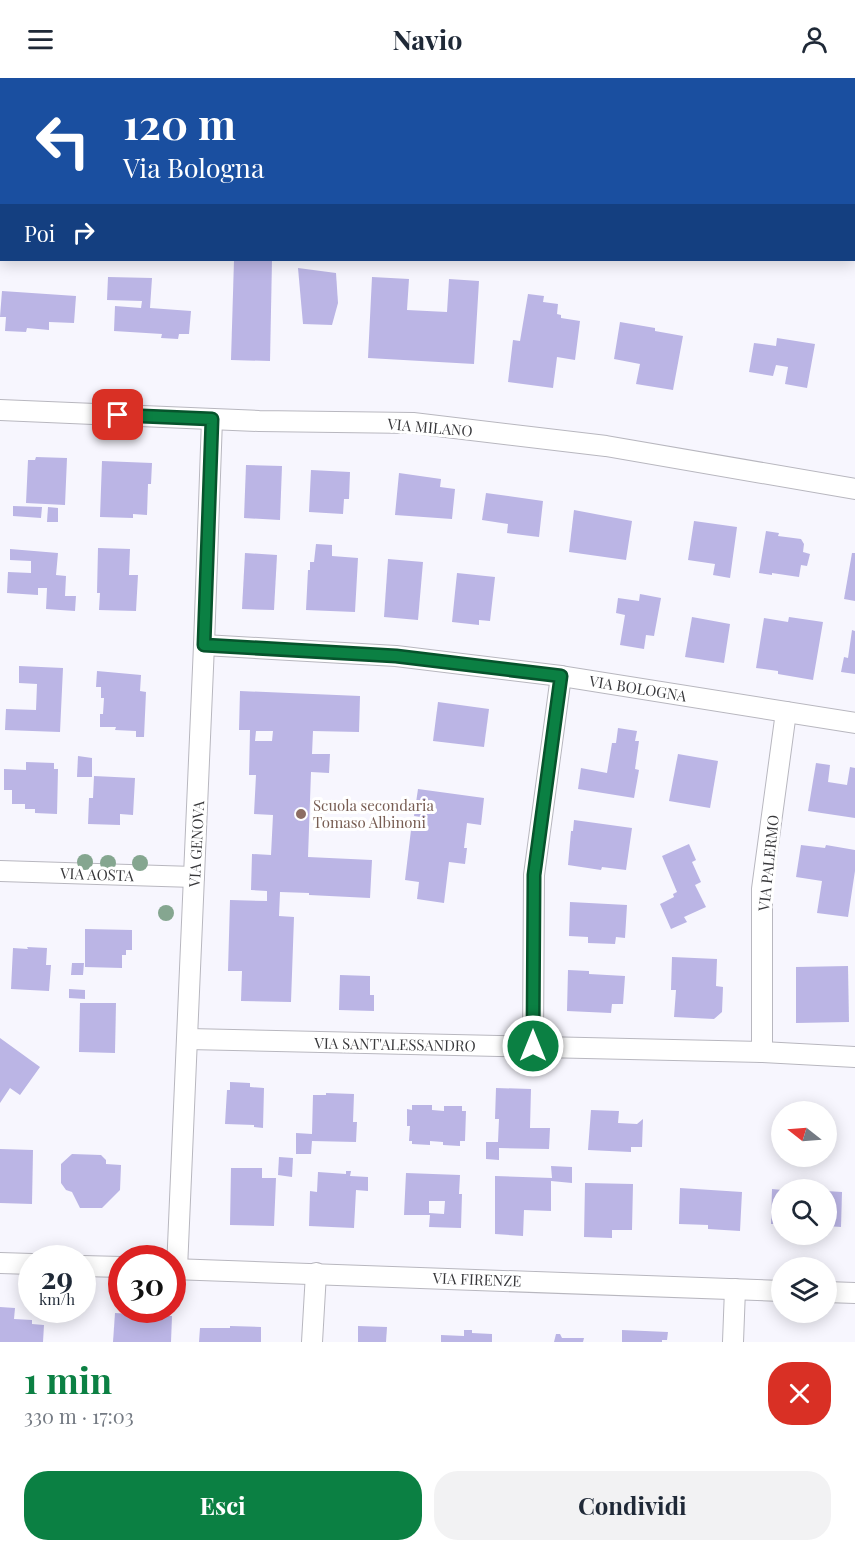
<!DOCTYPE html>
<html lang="it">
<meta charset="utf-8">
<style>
:root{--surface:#fff;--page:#f2f2f3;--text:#1f2937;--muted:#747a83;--accent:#0b8043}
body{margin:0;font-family:"Playfair Display",serif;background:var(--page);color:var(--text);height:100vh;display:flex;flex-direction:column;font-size:22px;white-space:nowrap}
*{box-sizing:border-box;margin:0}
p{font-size:20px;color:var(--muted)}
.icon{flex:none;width:33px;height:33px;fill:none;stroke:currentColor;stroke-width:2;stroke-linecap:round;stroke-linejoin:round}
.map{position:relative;height:1264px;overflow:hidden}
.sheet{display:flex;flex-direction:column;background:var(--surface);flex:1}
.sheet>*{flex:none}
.banner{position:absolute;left:0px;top:0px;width:855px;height:183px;box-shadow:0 3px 15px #0003;background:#1a4fa0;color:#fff;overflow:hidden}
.needle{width:39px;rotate:287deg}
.controls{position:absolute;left:771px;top:1023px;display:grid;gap:12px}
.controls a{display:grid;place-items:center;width:66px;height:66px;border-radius:50%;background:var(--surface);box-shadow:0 3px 15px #0003;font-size:30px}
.speed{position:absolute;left:18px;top:1167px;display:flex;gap:12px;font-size:30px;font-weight:700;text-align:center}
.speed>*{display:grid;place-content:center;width:78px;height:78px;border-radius:50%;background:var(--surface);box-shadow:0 3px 15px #0003;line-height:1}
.speed small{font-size:15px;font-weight:400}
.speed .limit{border:9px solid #d22;background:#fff;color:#111}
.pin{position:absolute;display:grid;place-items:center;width:51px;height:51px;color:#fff;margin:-26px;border-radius:12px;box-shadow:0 3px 9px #0006}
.me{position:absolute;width:66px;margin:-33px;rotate:0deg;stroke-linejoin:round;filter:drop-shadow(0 0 4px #0008)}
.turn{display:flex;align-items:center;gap:21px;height:126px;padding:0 24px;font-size:27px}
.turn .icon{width:78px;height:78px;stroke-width:2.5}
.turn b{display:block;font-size:42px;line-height:51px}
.then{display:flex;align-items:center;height:57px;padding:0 24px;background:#0003;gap:12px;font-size:22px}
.round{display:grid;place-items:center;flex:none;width:63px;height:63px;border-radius:24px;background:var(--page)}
.headline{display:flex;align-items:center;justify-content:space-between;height:102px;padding:0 24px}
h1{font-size:36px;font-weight:700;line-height:45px;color:var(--accent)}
.primary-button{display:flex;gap:12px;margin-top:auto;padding:12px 24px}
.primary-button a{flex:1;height:69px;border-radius:24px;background:var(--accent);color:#fff;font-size:24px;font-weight:700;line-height:69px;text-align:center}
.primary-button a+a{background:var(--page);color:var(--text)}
header{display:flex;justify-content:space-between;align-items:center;height:78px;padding:0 24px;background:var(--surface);font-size:27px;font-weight:700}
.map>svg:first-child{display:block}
</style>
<header><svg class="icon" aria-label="menu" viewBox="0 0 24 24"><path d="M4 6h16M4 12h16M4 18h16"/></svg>Navio<svg class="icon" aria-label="person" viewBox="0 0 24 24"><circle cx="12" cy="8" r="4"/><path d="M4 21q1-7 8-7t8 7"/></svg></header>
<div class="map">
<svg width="855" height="1264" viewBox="0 0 855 1264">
<rect width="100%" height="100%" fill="#f7f6fe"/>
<!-- building -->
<g fill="#bbb5e5" fill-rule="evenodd">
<path d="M234 182H272L270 283 231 282Z"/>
<path d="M298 190 336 195 338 225 332 247 303 246Z"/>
<path d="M108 199 152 200 150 230 191 233 189 256H179L178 261 161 260 162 256 114 253 115 228 141 230 142 223 107 222Z"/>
<path d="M372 199 409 201 407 232 447 234 449 201 479 203 474 286 368 280Z"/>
<path d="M2 213 76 218 74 245 49 244V252L27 250 26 254 5 253 6 239H0Z"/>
<path d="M528 216 544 218 543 224 558 226 557 236 561 237V240L580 243 575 282 557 279 553 310 508 304 513 262 520 263Z"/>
<path d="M620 244 655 250V253L683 258 673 312 636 306 640 286 614 281Z"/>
<path d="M777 260 815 266 807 310 785 306 788 289 776 287 773 298 749 294 754 265 776 268Z"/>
<path d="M36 379 67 380 65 427 26 425 28 382H35Z"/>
<path d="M102 383 152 385 151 406H148L147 437 133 436V440L100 439Z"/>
<path d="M246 387 282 388 280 442 244 440Z"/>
<path d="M311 392 350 394 349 421H344L343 436 309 434Z"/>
<path d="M399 395 441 401 440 409 455 411 452 441 395 437Z"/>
<path d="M486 415 543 423 539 459 507 455 508 446 482 442Z"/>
<path d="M13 428 42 429 41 440 13 438Z"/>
<path d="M48 429 58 430V444H47Z"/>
<path d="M574 432 632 443 626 482 569 474Z"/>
<path d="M694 443 737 449 730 500 713 497 715 486 688 482Z"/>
<path d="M766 453 779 455 778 458 801 461 804 466 803 474 810 476 807 488 801 487 799 499 772 495V497L759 495Z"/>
<path d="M316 466 332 467V478L358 480 355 534 306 532 308 492H310V484H314Z"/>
<path d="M98 470 130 471 129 497H138L136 533 99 532 100 515H97Z"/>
<path d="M10 471 58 475 56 497 66 498 65 518H76L75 533 46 531 47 510H38V517L7 515 8 494 31 495V483L10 482Z"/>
<path d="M245 475 277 477 274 532 242 531Z"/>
<path d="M852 475H855V523L844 521Z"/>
<path d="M388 481 423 484 418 542 384 539Z"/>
<path d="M457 495 495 499 490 543 479 542V547L452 544Z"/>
<path d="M640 516 661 520 654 558 646 557 644 571 620 567 625 537 616 535 618 520 639 523Z"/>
<path d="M692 539 730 546 724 585 685 579Z"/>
<path d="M789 539 823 544 813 602 778 596V593L756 590 764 540 788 544Z"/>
<path d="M852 552 855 553V596L841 594 844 579 848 580Z"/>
<path d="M19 588 63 590 60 654 5 652 6 631 36 632 37 606 19 605Z"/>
<path d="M97 593 141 597 140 613 146 614 144 659H136V653L115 652 116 649H100V636H103L104 620H101V609H96Z"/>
<path d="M240 613 360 618 359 654 313 653 312 676H330L329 695 311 694 308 779 372 782 370 820 309 817V815L280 814 279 838 294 839 291 924 241 923 242 893H228L230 822 267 823V813L251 812 252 776 271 777 273 737 254 736 256 697H249L250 652H239ZM256 653H273L272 663H255Z"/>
<path d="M438 624 489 631 484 669 433 663Z"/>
<path d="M618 650 637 653 635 663H639L635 691 639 692 634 720 578 711 581 690 607 695 612 665H616Z"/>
<path d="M678 676 718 683 710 730 669 723Z"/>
<path d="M78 678 92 680V699H77Z"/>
<path d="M26 684 54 685V691H58L57 736 35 735V731H25V726H12V712H4V691L26 692Z"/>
<path d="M816 685 830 687 828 704 847 707 850 689 855 690V740L808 733Z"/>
<path d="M94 698 135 700 133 737 120 736V747L88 746 89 720H93Z"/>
<path d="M418 711 484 720 481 747 467 745 464 770H467L465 786 449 784 444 825 417 821 419 804 405 802 411 752 419 753 421 739 414 738Z"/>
<path d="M574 742 632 750 626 792 602 789 601 792 568 787 571 753H573Z"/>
<path d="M689 766 696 782 692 784 701 804 695 807 706 829 684 839 687 844 671 851 660 826 674 819 673 816 677 814 662 778Z"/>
<path d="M801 767 825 770 826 767 855 772V793L848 839 817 835 822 803 796 799Z"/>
<path d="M570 824 627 827 625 860 616 859 615 866 588 865V859L569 858Z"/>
<path d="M85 851 132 852V872H126V877H122V890L85 889Z"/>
<path d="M27 869 47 870 46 887H51L49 913 11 911 13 870 28 871Z"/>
<path d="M672 879 717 881 716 908 723 909 722 934 714 941 674 939 676 912H671Z"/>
<path d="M72 885H84L83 897H71Z"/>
<path d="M848 888 849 944 796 945V889Z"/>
<path d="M568 892 589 893V896L625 898 623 926H612L611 935 567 933Z"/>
<path d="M340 897 370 898V917H374V933L339 932Z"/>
<path d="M69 911 85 912V921L69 920Z"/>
<path d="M80 925H116L115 975 79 974Z"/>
<path d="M0 960 40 989 20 1017 10 1010 0 1025Z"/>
<path d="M230 1004 250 1005V1009L264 1010 263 1050 254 1049V1047L225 1046 227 1012H230Z"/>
<path d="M496 1010 531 1011 530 1050H550L549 1071 499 1070V1082L486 1081V1064H498L499 1041H495Z"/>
<path d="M326 1015 354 1016 353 1044H357L356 1064 312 1063 311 1076H296V1055L312 1056 313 1017H326Z"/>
<path d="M412 1027H432V1032L444 1033V1028H462V1033H466L465 1063H460V1068L443 1067V1064L430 1063V1067L412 1066V1063H409L410 1048H407V1031L412 1032Z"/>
<path d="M591 1032 619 1033 618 1045 637 1046 643 1041 642 1069H631V1074L588 1072Z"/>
<path d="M0 1071 33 1072 32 1126 0 1125Z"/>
<path d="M72 1076 101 1077 106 1082V1086L121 1087 120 1112 102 1130H80L72 1114 66 1112 61 1105V1086Z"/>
<path d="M279 1079 293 1080 292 1099 278 1097Z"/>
<path d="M551 1088 572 1089V1105L551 1103V1133L524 1132 523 1158 495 1156V1098L552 1100Z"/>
<path d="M231 1090H262V1100H276L274 1148 230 1147Z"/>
<path d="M346 1093H351L350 1098 368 1099V1113L356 1112 354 1150 309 1148 310 1113 317 1114 318 1094 346 1096Z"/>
<path d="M406 1095 460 1097 459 1116H462L461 1150 429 1149 430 1137H404ZM429 1123H445L444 1136 429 1135Z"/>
<path d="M585 1105 633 1106 632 1152H612V1160L584 1159Z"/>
<path d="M680 1110 742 1114 740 1153 708 1151V1147L679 1146Z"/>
<path d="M772 1111 782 1112V1146H771Z"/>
<path d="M826 1113 842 1114 841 1149 826 1148Z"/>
<path d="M0 1229 15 1230 14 1241 32 1242V1246L44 1247 43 1264H0Z"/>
<path d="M115 1235 172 1238 171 1264H113Z"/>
<path d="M230 1248 261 1249V1264H199L200 1250H230Z"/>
<path d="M358 1248 387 1249 386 1264H358Z"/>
<path d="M464 1252H472V1255L492 1256V1264H441V1257L464 1258Z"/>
<path d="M622 1252 668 1254 667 1262H662V1264H622Z"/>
<path d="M556 1256H560L562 1260H584L583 1264H554Z"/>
</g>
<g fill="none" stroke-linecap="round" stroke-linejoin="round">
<!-- service casing -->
<g stroke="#b8b7bf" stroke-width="11">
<path id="service" d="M736 2V0"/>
</g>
<!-- minor casing -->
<g stroke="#b8b7bf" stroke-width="22">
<g id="minor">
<path d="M143 2V0"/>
<path d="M696 2V0"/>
<path d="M0 20H2"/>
<path d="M0 332 259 343 413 345 606 368 855 411"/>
<path d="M204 567 396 578 561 598 855 645"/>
<path d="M0 793 194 799"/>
<path d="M188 961 762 974 855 979"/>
<path d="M533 968 534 797 561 598"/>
<path d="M762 974V811L786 634"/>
<path d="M0 1185 32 1186"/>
<path d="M82 1188 122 1189"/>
<path d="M172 1191 782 1213"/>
<path d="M177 1191 204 567 212 341"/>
<path d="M826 1214 855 1215"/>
<path d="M312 1264 316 1195"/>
<path d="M733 1264 735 1211"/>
</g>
</g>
<!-- path -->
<path stroke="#bcbbc2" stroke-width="4" stroke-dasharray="4.5 3" stroke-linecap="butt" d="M854 54H855"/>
<!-- service -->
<use href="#service" stroke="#fff" stroke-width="9"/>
<!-- minor -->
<use href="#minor" stroke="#fff" stroke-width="20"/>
</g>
<!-- trees -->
<g fill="#85a690">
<circle cx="85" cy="784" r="8"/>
<circle cx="108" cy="785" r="8"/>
<circle cx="140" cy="785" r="8"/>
<circle cx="166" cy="835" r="8"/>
</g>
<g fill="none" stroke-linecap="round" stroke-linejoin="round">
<!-- route casing -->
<g stroke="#07532c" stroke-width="15">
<path id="route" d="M118 337 212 341 204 567 396 578 561 598 534 797 533 968"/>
</g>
<!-- route -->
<use href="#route" stroke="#0b8043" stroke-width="10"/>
</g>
<!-- markers -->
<circle fill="#8d6e63" stroke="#fff" stroke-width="2" cx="301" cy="736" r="6"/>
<g text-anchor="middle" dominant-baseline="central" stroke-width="6" stroke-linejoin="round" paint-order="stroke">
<!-- street labels -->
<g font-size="15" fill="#38383b" stroke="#fff">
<text transform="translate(430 349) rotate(5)">VIA MILANO</text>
<text transform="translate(638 610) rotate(9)">VIA BOLOGNA</text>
<text transform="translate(196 766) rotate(-87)">VIA GENOVA</text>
<text transform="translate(768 785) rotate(-84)">VIA PALERMO</text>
<text transform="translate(97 796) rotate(2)">VIA AOSTA</text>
<text transform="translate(395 966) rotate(1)">VIA SANT'ALESSANDRO</text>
<text transform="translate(477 1201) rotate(2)">VIA FIRENZE</text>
</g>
<!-- education labels -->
<g font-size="15" fill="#785e54" stroke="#fff" text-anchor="start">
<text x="313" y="727">Scuola secondaria<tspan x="313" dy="17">Tomaso Albinoni</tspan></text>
</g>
</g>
</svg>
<div class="controls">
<a><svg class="needle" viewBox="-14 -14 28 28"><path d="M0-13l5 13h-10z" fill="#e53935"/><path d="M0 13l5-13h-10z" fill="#747a83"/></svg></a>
<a><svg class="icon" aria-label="search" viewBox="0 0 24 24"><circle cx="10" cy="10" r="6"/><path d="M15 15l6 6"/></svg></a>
<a><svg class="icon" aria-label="layers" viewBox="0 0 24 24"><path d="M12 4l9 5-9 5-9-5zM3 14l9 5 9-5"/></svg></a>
</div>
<div class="speed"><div>29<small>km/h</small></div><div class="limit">30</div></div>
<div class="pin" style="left:118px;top:337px;background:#d93025"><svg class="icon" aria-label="arrive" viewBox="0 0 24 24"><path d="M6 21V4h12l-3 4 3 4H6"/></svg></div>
<svg class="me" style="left:533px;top:968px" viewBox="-20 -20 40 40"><circle r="17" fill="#0b8043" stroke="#fff" stroke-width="3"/><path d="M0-11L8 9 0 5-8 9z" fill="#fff"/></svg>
<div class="banner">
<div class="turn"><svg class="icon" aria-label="left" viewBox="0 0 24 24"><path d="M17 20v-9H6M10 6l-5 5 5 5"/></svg><div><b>120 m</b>Via Bologna</div></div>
<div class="then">Poi<svg class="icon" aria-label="right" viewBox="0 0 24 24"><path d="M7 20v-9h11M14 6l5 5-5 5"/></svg></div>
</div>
</div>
<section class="sheet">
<div class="headline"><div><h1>1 min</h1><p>330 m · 17:03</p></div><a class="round" style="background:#d93025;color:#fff"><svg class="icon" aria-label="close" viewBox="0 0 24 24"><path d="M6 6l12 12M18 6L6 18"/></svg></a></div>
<div class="primary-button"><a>Esci</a><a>Condividi</a></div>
</section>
